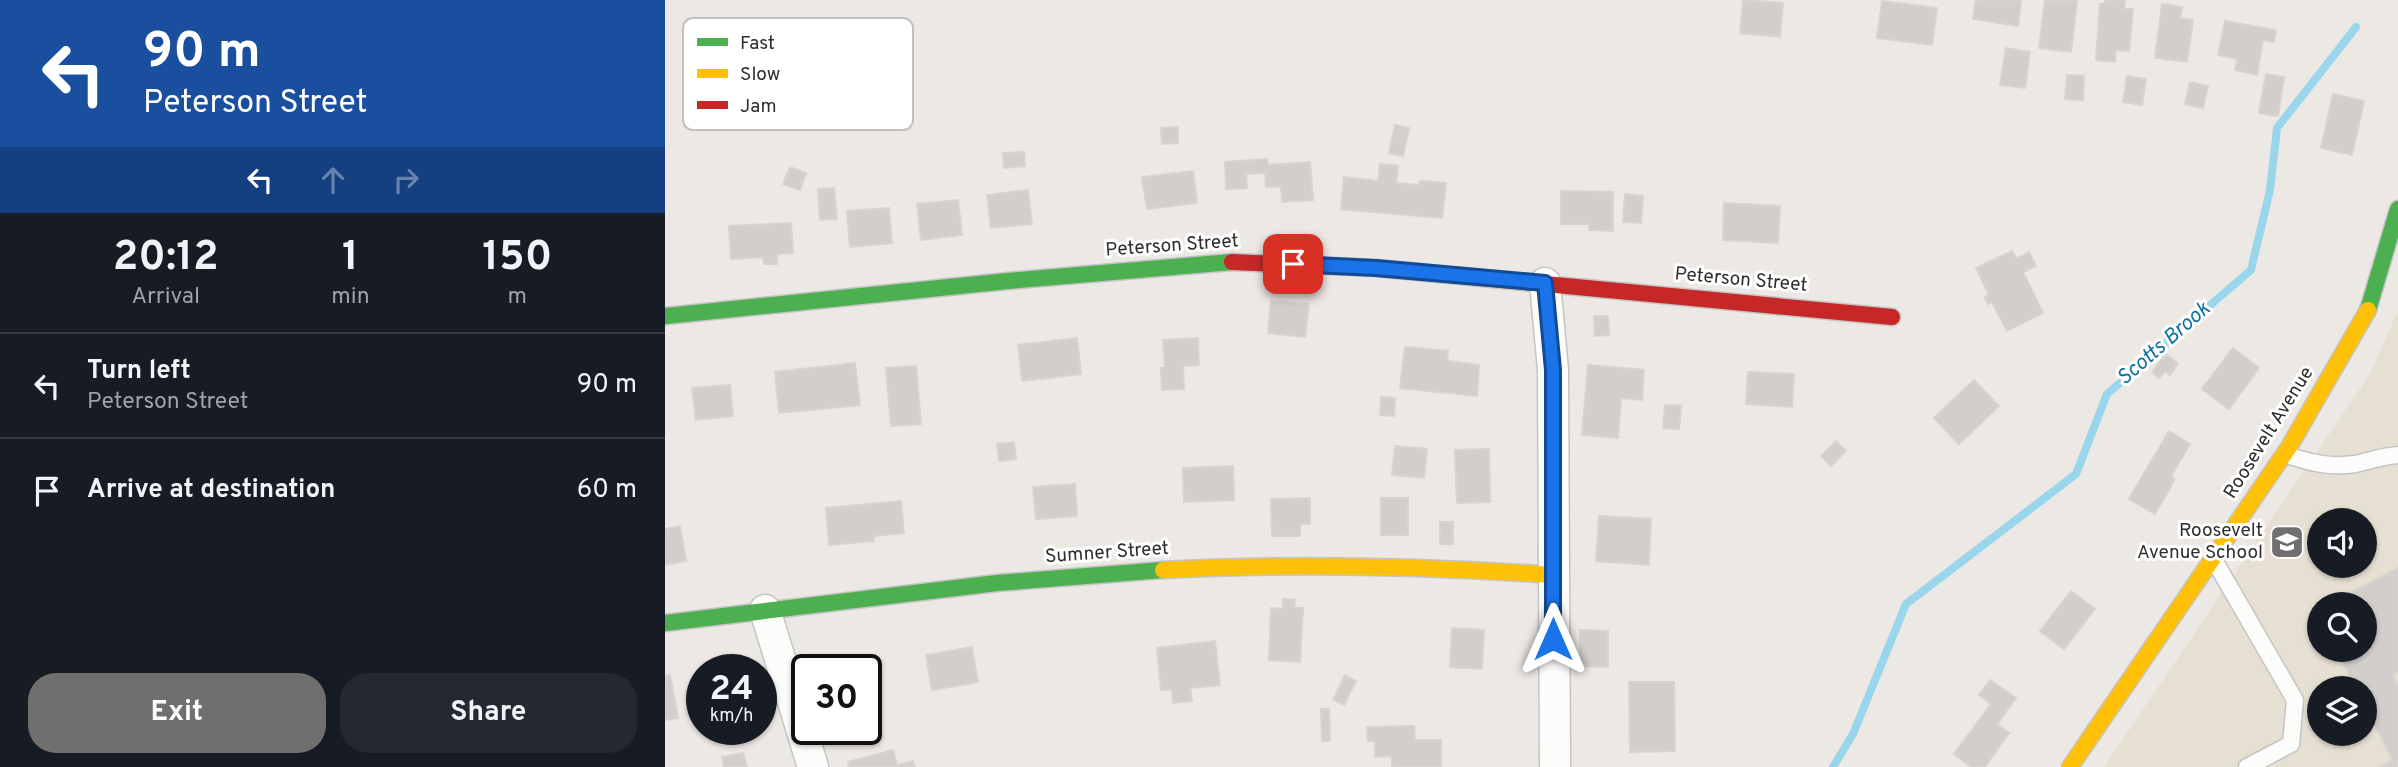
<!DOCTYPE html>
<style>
:root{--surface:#171b24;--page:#242831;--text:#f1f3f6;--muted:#9ea1a6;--line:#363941;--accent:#706f6e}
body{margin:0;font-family:Overpass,sans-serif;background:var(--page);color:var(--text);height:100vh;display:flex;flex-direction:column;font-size:26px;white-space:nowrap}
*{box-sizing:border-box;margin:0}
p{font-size:23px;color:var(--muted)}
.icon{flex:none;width:38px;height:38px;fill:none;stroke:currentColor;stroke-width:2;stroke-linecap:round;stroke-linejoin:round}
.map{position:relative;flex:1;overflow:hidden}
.details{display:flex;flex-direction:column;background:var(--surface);width:665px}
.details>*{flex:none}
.banner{background:#1a4fa0;color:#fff;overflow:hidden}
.fabs{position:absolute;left:1642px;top:508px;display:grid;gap:14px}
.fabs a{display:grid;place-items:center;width:70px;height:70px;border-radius:50%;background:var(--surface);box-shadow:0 2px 5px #0004;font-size:35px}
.speed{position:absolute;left:21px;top:654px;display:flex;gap:14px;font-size:35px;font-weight:700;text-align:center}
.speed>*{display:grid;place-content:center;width:91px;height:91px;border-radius:50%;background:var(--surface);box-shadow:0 2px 5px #0004;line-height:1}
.speed small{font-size:18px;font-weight:400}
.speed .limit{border:4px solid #111;border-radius:10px;background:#fff;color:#111}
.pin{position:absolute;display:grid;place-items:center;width:60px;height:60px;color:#fff;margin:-30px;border-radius:14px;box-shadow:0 4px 10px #0006}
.me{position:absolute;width:77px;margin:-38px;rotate:0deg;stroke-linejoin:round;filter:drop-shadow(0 0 5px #0008)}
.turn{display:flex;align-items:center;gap:24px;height:147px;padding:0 28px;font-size:32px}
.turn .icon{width:91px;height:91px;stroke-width:2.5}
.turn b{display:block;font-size:49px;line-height:60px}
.lanes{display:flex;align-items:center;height:66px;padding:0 28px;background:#0003;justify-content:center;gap:35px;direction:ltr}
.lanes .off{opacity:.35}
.eta{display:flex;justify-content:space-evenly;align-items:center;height:119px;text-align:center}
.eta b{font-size:42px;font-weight:700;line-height:49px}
.button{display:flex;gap:14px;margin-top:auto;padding:14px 28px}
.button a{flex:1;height:80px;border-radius:28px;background:var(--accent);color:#fff;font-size:28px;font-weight:700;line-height:80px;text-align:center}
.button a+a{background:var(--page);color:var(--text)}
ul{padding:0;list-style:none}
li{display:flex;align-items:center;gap:21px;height:105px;padding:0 28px;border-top:2px solid var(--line)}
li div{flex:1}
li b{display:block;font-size:26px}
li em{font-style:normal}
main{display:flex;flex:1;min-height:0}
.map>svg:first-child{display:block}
</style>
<main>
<section class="details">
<div class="banner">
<div class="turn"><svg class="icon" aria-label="left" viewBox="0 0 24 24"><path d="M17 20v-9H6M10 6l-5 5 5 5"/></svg><div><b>90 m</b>Peterson Street</div></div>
<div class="lanes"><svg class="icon" aria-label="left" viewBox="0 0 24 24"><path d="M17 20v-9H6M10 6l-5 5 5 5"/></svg><svg class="icon off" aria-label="ahead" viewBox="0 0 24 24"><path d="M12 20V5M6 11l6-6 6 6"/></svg><svg class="icon off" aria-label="right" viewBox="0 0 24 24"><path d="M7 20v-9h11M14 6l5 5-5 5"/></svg></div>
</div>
<div class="eta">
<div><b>20:12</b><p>Arrival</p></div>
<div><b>1</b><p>min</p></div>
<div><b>150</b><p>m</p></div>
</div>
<ul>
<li><svg class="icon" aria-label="left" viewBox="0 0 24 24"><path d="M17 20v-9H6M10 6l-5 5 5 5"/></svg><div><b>Turn left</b><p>Peterson Street</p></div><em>90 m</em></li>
<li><svg class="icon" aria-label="arrive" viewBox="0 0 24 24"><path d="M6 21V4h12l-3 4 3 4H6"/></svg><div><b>Arrive at destination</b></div><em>60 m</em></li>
</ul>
<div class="button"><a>Exit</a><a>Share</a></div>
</section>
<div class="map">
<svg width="1733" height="767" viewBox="0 0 1733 767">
<rect width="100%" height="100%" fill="#ece8e4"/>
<!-- education -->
<path fill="#e6e0d3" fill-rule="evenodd" d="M1733 310V767H1439L1706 372ZM1654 520H1699V565H1654ZM1654 604H1699V649H1654ZM1654 688H1699V733H1654Z"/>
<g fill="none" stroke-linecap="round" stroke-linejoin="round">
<!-- stream -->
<path stroke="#99d6ec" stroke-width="8" d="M1168 767 1188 734 1241 604 1411 474 1442 394 1586 270 1605 190 1612 128 1691 27"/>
</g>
<!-- building -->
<g fill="#d1cecb" stroke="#d7d4d0" stroke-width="2">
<path d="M1078 0 1118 3 1115 37 1075 33Z"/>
<path d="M1311 0H1356L1353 26 1308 19Z"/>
<path d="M1380 0 1412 1 1406 52 1374 48Z"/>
<path d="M1440 0H1460L1459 9H1468L1464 51 1451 50 1450 62 1431 60 1435 4H1440Z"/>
<path d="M1217 1 1272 8 1267 45 1212 38Z"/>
<path d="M1497 4 1517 7 1515 18 1528 20 1522 62 1490 58Z"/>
<path d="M1560 21 1611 30 1609 42 1598 40 1592 75 1570 70 1572 59 1553 55Z"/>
<path d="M1341 48 1365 52 1360 88 1335 85Z"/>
<path d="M1601 74 1619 77 1613 116 1594 113Z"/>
<path d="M1402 75 1419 76 1418 100 1400 99Z"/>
<path d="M1462 76 1481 79 1477 105 1458 102Z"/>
<path d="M1525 82 1543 86 1538 108 1520 104Z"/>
<path d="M1668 94 1699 101 1687 155 1656 148Z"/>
<path d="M730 125 744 128 738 156 724 153Z"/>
<path d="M513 127V143L497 144 496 128Z"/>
<path d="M359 152 360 166 339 168 338 153Z"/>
<path d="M602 159 603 165 645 162 648 200 617 202 616 186 601 187 600 173 581 174 582 188 561 189 560 162Z"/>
<path d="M715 164 733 166 731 183 755 185V181L781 183 777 218 676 209 679 177 713 181Z"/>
<path d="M125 167 141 173 135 190 118 184Z"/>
<path d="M528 171 532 203 482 209 477 177Z"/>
<path d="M169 188 172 219 155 220 153 189Z"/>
<path d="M363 190 367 224 326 228 322 195Z"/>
<path d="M896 191 948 192V231L924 230V224H896Z"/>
<path d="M960 194 978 196 976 223 958 222Z"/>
<path d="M293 200 297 235 256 240 252 204Z"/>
<path d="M1059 203 1115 206 1113 243 1058 240Z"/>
<path d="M224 208 227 243 185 247 182 211Z"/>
<path d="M126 223 128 253 112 254V264H99L98 257 66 259 64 226Z"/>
<path d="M1347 251 1351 259 1364 252 1371 266 1358 272 1378 313 1342 331 1327 302 1323 304 1320 297 1324 295 1311 268Z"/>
<path d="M606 301 644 304 640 337 603 333Z"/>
<path d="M929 316H943L944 335 930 336Z"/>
<path d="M412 338 416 374 357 381 353 345Z"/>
<path d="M533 338 534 365 518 366 519 389 497 390 496 368H500L498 340Z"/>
<path d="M740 347 783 351 782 361 814 365 812 396 735 388Z"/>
<path d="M1568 348 1594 368 1564 409 1537 389Z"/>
<path d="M1501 354 1513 364 1505 375 1500 371 1494 378 1487 372Z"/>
<path d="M190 363 195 405 114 413 110 372Z"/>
<path d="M923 365 979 370 977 400 956 398 953 438 917 435Z"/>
<path d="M251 366 256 424 226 426 221 368Z"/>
<path d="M1083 372 1129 374 1127 407 1081 404Z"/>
<path d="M1309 380 1334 406 1294 444 1269 418Z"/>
<path d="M65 385 68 416 31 420 27 388Z"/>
<path d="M716 397 730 398 729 416 715 415Z"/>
<path d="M1000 405 1016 406 1014 429 998 428Z"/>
<path d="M1504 431 1525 444 1506 476 1510 479 1490 514 1464 499Z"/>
<path d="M1171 441 1181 451 1166 466 1156 456Z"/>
<path d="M349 442 351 459 334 461 332 444Z"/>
<path d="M730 446 762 449 759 478 727 475Z"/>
<path d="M824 449 825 502 792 503 790 450Z"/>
<path d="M568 466 569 500 519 502 518 468Z"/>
<path d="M410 484 412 516 371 519 368 487Z"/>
<path d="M645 498V524H635V536H607L606 499Z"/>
<rect x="716" y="498" width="27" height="37"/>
<path d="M236 501 239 533 209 536V541L164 545 161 508Z"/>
<path d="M934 516 986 519 984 565 931 561Z"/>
<rect x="775" y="522" width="13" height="22"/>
<path d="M15 526 21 561 0 565V529Z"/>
<path d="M1733 568V672L1727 675 1733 686V767H1715L1728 760 1699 704V688H1691L1671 649H1699V604H1664Z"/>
<path d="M1406 591 1430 609 1399 649 1375 631Z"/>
<path d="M618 599 630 600 629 608H638L635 662 604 660 606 608 618 609Z"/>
<path d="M787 628 819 630 817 669 785 667Z"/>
<path d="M915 630 943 631V667L915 666Z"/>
<path d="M550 641 555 685 525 688 527 701 508 703 507 689 496 690 492 648Z"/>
<path d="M307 647 313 682 267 690 261 655Z"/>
<path d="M188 656 190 670H160L158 660Z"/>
<path d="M5 675 13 718 0 720V676Z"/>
<path d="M680 675 691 681 679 705 668 700Z"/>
<path d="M1325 680 1351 698 1332 724 1344 733 1320 767H1306L1289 754 1326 704 1314 695Z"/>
<path d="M964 682H1009L1010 751 965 752Z"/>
<path d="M656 709H664L665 741H657Z"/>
<path d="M749 726 750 740H776V767H727V756L710 757V741H703L702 727Z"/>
<path d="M228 750 232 765 248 761 250 767H184L183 762Z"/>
<path d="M78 753 82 767H59L57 757Z"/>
</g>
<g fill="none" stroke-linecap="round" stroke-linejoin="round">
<!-- lane casing -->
<g stroke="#c5c4c5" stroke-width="19">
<g id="lane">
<path d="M1619 454C1643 462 1664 468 1690 464 1704 461 1718 456 1733 455"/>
<path d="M1549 560 1630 700 1626 744 1582 767"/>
</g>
</g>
<!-- street casing -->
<g stroke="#c5c4c5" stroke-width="33">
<g id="street">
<path d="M880 283 888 370 890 767"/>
<path d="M100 610 148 767"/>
</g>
</g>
<!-- fast casing -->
<g stroke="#c5c4c5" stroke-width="19">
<g id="fast">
<path d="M1703 310 1733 209"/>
<path d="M0 316 343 281 567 262"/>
<path d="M0 623 332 583 498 570"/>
</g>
</g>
<!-- slow casing -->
<g stroke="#c5c4c5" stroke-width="19">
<g id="slow">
<path d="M498 570C628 563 758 566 888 575"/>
<path d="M1405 767 1624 447 1703 310"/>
</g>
</g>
<!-- jam casing -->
<g stroke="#c5c4c5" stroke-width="19">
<path id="jam" d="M567 262 711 268 1227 317"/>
</g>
<!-- lane -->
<use href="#lane" stroke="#fcfcfb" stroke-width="16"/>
<!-- street -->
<use href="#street" stroke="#fcfcfb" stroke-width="30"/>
<!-- fast -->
<use href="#fast" stroke="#4caf50" stroke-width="16"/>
<!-- slow -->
<use href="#slow" stroke="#ffc107" stroke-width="16"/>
<!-- jam -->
<use href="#jam" stroke="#c62828" stroke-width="16"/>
</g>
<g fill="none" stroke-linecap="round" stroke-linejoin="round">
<!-- route casing -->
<g stroke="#114b97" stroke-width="18">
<path id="route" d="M628 264 711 268 880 283 888 370V639"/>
</g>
<!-- route -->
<use href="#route" stroke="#1a73e8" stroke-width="12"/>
</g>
<!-- icons -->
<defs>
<g id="school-square" transform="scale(1.75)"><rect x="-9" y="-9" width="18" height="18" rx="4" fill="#706f6e" stroke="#fff"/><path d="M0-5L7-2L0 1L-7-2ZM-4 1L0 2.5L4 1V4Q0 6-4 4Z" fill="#fff"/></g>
</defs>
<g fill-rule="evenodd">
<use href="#school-square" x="1622" y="542"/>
</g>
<g text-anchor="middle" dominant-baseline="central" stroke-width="6" stroke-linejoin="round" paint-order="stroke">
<!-- street labels -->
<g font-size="19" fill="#2e2e2e" stroke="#fff">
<text transform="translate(507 246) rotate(-4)">Peterson Street</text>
<text transform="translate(1076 280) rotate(5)">Peterson Street</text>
<text transform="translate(1604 433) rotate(-58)">Roosevelt Avenue</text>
<text transform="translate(442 553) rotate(-4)">Sumner Street</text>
</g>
<!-- poi labels -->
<g font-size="19" fill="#2e2e2e" stroke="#fff" text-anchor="end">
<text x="1598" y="531">Roosevelt<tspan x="1598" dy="22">Avenue School</tspan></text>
</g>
<!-- water labels -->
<g font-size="21" font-style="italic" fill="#0d6fa3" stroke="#fff">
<text transform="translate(1499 344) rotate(-41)">Scotts Brook</text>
</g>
</g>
<!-- legend -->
<rect x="18" y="18" width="230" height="112" rx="10" fill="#fff" stroke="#c0c0c0" stroke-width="2"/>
<rect x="32" y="38" width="31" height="8" fill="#4caf50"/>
<rect x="32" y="69" width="31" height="9" fill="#ffc107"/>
<rect x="32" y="101" width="31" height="8" fill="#c62828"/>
<g font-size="19" fill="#2e2e2e">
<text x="75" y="49">Fast</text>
<text x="75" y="80">Slow</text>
<text x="75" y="112">Jam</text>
</g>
</svg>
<div class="fabs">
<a><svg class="icon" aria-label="sound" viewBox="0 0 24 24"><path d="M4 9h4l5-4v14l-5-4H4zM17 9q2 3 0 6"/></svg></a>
<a><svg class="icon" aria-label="search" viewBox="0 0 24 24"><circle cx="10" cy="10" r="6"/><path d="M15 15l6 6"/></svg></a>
<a><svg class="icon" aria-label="layers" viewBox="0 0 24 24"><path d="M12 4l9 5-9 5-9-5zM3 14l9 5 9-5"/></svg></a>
</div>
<div class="speed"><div>24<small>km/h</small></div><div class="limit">30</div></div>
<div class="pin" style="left:628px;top:264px;background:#d93025"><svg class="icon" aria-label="arrive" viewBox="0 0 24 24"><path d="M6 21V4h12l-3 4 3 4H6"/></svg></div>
<svg class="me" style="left:888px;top:639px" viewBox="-20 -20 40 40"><path d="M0-17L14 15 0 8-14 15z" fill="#1a73e8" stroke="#fff" stroke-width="4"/></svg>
</div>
</main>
